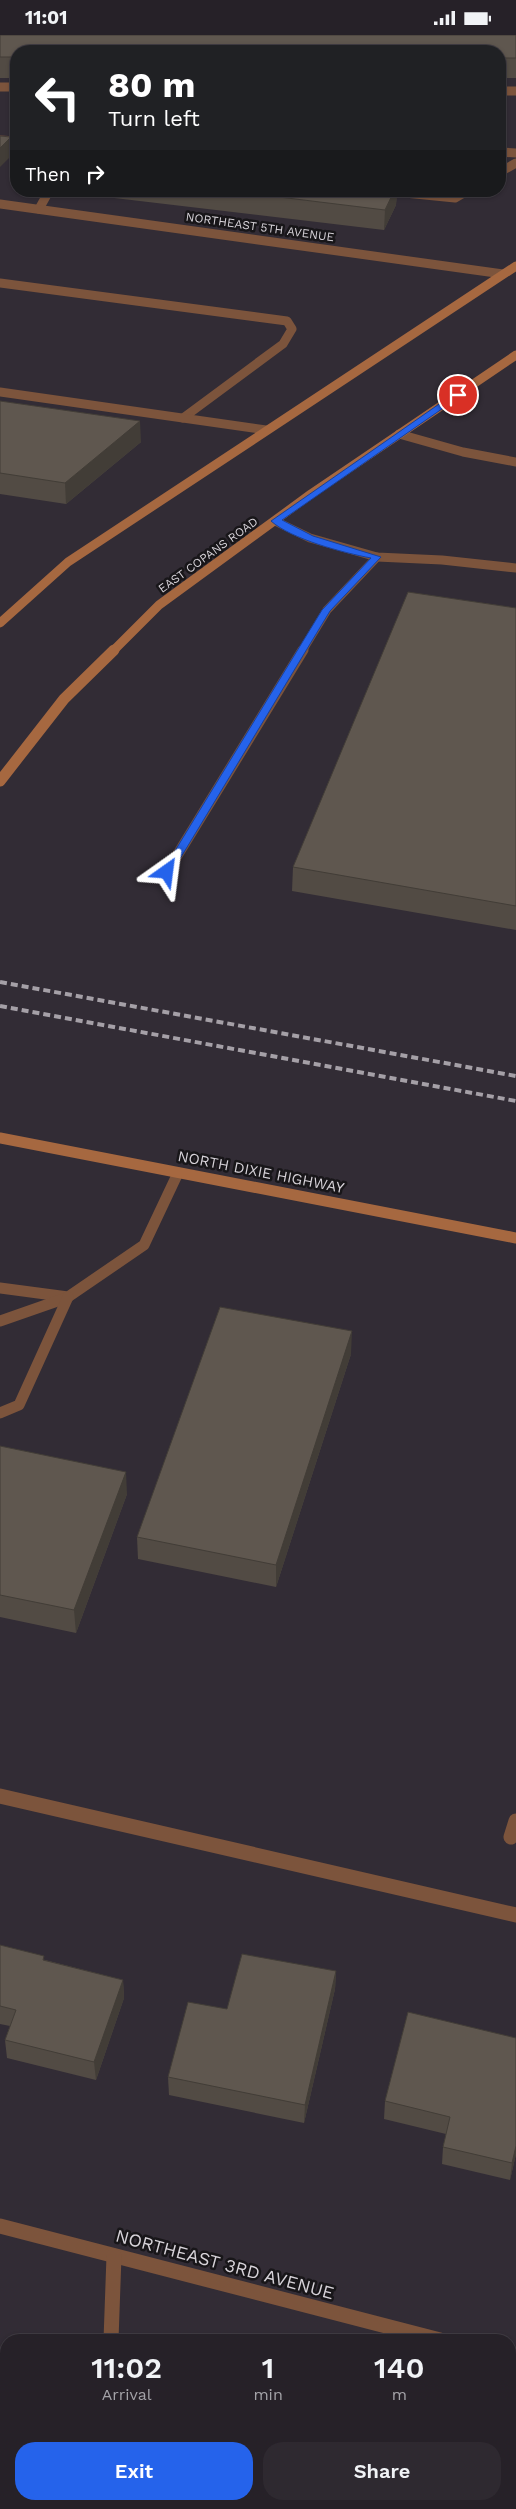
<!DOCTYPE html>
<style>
:root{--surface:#262128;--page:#2e2930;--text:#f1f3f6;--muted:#a4a3a8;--line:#423e45;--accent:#2563eb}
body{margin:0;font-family:"Work Sans",sans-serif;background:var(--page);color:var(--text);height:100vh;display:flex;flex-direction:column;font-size:19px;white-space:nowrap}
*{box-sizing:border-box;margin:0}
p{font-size:16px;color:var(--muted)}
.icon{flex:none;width:28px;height:28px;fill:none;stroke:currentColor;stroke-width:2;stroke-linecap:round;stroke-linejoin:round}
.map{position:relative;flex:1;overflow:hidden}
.details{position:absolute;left:0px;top:2299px;width:516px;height:176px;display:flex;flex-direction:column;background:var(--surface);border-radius:20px 20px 0 0;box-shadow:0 1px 4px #0004,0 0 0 1px var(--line)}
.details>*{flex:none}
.banner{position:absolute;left:10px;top:10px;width:496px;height:152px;border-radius:20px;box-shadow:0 1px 4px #0004,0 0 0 1px var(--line);background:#202124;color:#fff;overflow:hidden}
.pin{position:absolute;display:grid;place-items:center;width:42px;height:42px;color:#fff;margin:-21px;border:2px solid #fff;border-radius:50%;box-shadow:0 1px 5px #0007}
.me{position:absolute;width:55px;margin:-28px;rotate:31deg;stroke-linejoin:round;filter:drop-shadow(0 0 4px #0008)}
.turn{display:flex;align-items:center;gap:18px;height:105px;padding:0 15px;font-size:22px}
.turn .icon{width:65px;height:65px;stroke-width:2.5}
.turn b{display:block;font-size:35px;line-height:42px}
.then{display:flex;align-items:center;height:48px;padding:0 15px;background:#0003;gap:10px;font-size:19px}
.eta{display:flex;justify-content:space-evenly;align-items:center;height:85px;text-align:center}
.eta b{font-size:30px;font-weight:600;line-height:35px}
.cta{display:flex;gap:10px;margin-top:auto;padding:10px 15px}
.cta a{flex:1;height:58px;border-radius:20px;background:var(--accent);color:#fff;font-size:20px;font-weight:600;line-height:58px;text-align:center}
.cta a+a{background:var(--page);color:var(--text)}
.status{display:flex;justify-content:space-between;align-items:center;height:35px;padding:0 25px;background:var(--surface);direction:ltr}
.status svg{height:14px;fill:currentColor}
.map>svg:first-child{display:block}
</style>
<div class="status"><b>11:01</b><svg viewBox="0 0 49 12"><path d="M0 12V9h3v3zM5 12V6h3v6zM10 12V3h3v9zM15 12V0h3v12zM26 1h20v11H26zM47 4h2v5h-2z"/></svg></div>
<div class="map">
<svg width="516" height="2474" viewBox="0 0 516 2474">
<rect width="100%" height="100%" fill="#322c35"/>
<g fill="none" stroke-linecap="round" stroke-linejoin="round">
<!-- lane-far2 -->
<g stroke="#7c543c" stroke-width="9">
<path d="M0 52H16"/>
<path d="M500 56H516"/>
<path d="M0 105 16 106"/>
<path d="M500 117 516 118"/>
<path d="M500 137 516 128"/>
<path d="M385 156 455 163 467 156"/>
<path d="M39 174 49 156"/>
<path d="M0 248 287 286 292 294 283 309 183 383"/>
<path d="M0 357 266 395"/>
<path d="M399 399 463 417 516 427"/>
<path d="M275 486 310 503 377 522 442 525 516 533"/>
<path d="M302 616 327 575 377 522"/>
</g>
<!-- lane-far1 -->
<g stroke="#7c543c" stroke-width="11">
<path d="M167 837 303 615"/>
<path d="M0 1253 68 1262 144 1210 178 1138"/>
<path d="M0 1286 66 1263"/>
<path d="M0 1378 19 1370 68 1262"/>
</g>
<!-- lane -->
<g stroke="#7c543c" stroke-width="15">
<path d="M0 1761 516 1880"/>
<path d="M511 1802 516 1786"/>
</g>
<!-- street-far1 -->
<path stroke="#7c543c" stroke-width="9" d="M0 169 503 239"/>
<!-- street -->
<g stroke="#7c543c" stroke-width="15">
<path d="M0 2191 440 2305"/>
<path d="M111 2305 114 2221"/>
<path d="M510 2323 516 2325"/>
<path d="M106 2469V2474"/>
</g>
<!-- secondary-far1 -->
<g stroke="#a66840" stroke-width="9">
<path d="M0 588 68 527 516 231"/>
<path d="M113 616 159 570 311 459 516 320"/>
</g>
<!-- secondary -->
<g stroke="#a66840" stroke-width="11">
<path d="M0 746 64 664 114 615"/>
<path d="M0 1103 516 1203"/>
</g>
<!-- rail -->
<g stroke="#a5a0a7" stroke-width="4" stroke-dasharray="7 4" stroke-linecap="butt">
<path d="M0 947 516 1041"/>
<path d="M0 971 516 1066"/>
</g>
</g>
<!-- wall -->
<g fill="#524b44">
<path d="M0 0H516V43H502L506 83 505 103H500V16H16V43H0Z"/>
<path d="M89 156H397L396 170 384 195 89 160Z"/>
<path d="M0 366 141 407 66 469 0 459Z"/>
<path d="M516 573V895L292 856 293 832Z"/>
<path d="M351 1319 276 1552 138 1524 137 1502Z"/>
<path d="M0 1411 127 1459 76 1598 0 1582Z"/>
<path d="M0 1910 45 1925 123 1945 124 1963 96 2045 7 2023 5 2005 10 1991 0 1989Z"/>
<path d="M336 1936 335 1954 304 2088 169 2060 168 2042Z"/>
<path d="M408 1977 516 2119 510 2145 442 2129 443 2112 446 2099 384 2084 385 2066Z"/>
</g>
<!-- shaded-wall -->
<g fill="#423d37">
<path d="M11 102 12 120 0 132V113Z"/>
<path d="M394 156H397L396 170 384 195 385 175Z"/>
<path d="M140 386 141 407 66 469 65 448Z"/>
<path d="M352 1296 351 1319 276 1552V1530Z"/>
<path d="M126 1437 127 1459 76 1598 74 1575Z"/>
<path d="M336 1936 335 1954 304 2088 305 2070Z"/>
<path d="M123 1945 124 1963 96 2045 94 2027Z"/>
<path d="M516 2111V2119L510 2145 512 2128Z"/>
</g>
<!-- building -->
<g fill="#5f574f" stroke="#423d37">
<path d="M0 0H516V23H500V16H16V22H0Z"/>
<path d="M500 43H502L506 83H500Z"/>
<path d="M0 101 11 102 0 113Z"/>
<path d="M230 156H394L385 175Z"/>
<path d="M0 366 140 386 65 448 0 438Z"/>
<path d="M408 557 516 573V871L293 832Z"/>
<path d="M220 1272 352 1296 276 1530 137 1502Z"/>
<path d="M0 1411 126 1437 74 1575 0 1560Z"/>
<path d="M0 1910 44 1921 43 1925 123 1945 94 2027 5 2005 16 1975 0 1971Z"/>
<path d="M242 1919 336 1936 305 2070 168 2042 188 1967 227 1974Z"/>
<path d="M408 1977 516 2003V2111L512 2128 443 2112 450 2082 385 2066Z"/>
<path d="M283 2469H493L500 2471 499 2474H282Z"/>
</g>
<!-- route -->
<path fill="#2563eb" stroke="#184099" d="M455 358 462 360 282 485 313 501 381 522 330 576 172 837 170 839H163L162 837 322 575 371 523C344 518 291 504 271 486Z"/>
<g text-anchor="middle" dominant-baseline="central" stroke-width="5" stroke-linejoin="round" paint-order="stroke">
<!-- far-street labels -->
<g font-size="12" fill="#d7d3d9" stroke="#181619">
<text transform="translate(260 192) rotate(8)">NORTHEAST 5TH AVENUE</text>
<text transform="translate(208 520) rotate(-36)">EAST COPANS ROAD</text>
</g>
<!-- street labels -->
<g font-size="15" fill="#d7d3d9" stroke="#181619">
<text transform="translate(261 1137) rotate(11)">NORTH DIXIE HIGHWAY</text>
</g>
<!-- near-street labels -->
<g font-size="18" fill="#d7d3d9" stroke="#181619">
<text transform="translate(225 2229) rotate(15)">NORTHEAST 3RD AVENUE</text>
</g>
</g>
</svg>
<div class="pin" style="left:458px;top:360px;background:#d93025"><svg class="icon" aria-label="arrive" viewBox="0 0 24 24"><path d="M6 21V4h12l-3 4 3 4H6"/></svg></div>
<svg class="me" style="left:167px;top:837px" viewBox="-20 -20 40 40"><path d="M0-17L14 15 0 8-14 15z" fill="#2563eb" stroke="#fff" stroke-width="4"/></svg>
<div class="banner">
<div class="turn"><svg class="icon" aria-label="left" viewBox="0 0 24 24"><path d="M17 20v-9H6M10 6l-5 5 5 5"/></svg><div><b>80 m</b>Turn left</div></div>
<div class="then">Then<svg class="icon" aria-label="right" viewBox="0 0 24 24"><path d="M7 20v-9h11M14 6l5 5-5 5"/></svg></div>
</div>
<section class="details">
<div class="eta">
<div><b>11:02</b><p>Arrival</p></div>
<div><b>1</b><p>min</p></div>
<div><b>140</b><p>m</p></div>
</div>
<div class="cta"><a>Exit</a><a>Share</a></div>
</section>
</div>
